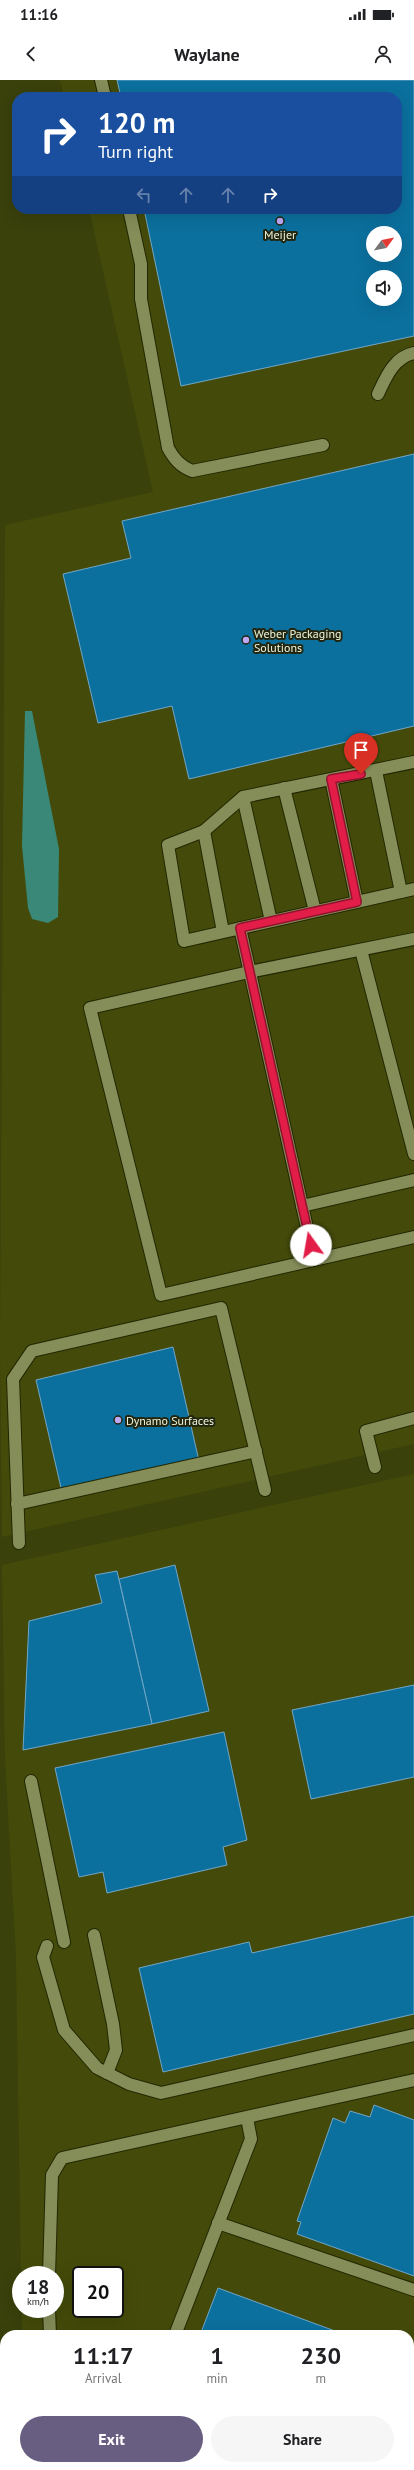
<!DOCTYPE html>
<style>
:root{--surface:#fff;--page:#f6f6f6;--text:#202124;--muted:#757577;--accent:#675e82}
body{margin:0;font-family:"PT Sans",sans-serif;background:var(--page);color:var(--text);height:100vh;display:flex;flex-direction:column;font-size:15px;white-space:nowrap}
*{box-sizing:border-box;margin:0}
p{font-size:13px;color:var(--muted)}
.icon{flex:none;width:22px;height:22px;fill:none;stroke:currentColor;stroke-width:2;stroke-linecap:round;stroke-linejoin:round}
.map{position:relative;flex:1;overflow:hidden}
.details{position:absolute;left:0px;top:2250px;width:414px;height:140px;display:flex;flex-direction:column;background:var(--surface);border-radius:16px 16px 0 0;box-shadow:0 4px 16px #0002}
.details>*{flex:none}
.banner{position:absolute;left:12px;top:12px;width:390px;height:122px;border-radius:16px;box-shadow:0 4px 16px #0002;background:#1a4fa0;color:#fff;overflow:hidden}
.needle{width:26px;rotate:58deg}
.controls{position:absolute;left:366px;top:146px;display:grid;gap:8px}
.controls a{display:grid;place-items:center;width:36px;height:36px;border-radius:50%;background:var(--surface);box-shadow:0 4px 16px #0002;font-size:20px}
.speed{position:absolute;left:12px;top:2186px;display:flex;gap:8px;font-size:20px;font-weight:700;text-align:center}
.speed>*{display:grid;place-content:center;width:52px;height:52px;border-radius:50%;background:var(--surface);box-shadow:0 4px 16px #0002;line-height:1}
.speed small{font-size:10px;font-weight:400}
.speed .limit{border:2px solid #111;border-radius:6px;background:#fff;color:#111}
.pin{position:absolute;display:grid;place-items:center;width:34px;height:34px;color:#fff;margin:-41px -17px;border-radius:50% 50% 50% 0;rotate:-45deg;box-shadow:0 0 4px #0007}
.pin .icon{rotate:45deg}
.me{position:absolute;width:44px;margin:-22px;rotate:347deg;stroke-linejoin:round;filter:drop-shadow(0 0 3px #0008)}
.turn{display:flex;align-items:center;gap:14px;height:84px;padding:0 20px;font-size:18px}
.turn .icon{width:52px;height:52px;stroke-width:2.5}
.turn b{display:block;font-size:28px;line-height:34px}
.lanes{display:flex;align-items:center;height:38px;padding:0 20px;background:#0003;justify-content:center;gap:20px;direction:ltr}
.lanes .off{opacity:.35}
.eta{display:flex;justify-content:space-evenly;align-items:center;height:68px;text-align:center}
.eta b{font-size:24px;font-weight:600;line-height:28px}
.button{display:flex;gap:8px;margin-top:auto;padding:8px 20px}
.button a{flex:1;height:46px;border-radius:24px;background:var(--accent);color:#fff;font-size:16px;font-weight:600;line-height:46px;text-align:center}
.button a+a{background:var(--page);color:var(--text)}
.status{display:flex;justify-content:space-between;align-items:center;height:28px;padding:0 20px;background:var(--surface);direction:ltr}
.status svg{height:11px;fill:currentColor}
header{display:flex;justify-content:space-between;align-items:center;height:52px;padding:0 20px;background:var(--surface);font-size:18px;font-weight:600}
.map>svg:first-child{display:block}
</style>
<div class="status"><b>11:16</b><svg viewBox="0 0 49 12"><path d="M0 12V9h3v3zM5 12V6h3v6zM10 12V3h3v9zM15 12V0h3v12zM26 1h20v11H26zM47 4h2v5h-2z"/></svg></div>
<header><svg class="icon" aria-label="back" viewBox="0 0 24 24"><path d="M15 5l-7 7 7 7"/></svg>Waylane<svg class="icon" aria-label="person" viewBox="0 0 24 24"><circle cx="12" cy="8" r="4"/><path d="M4 21q1-7 8-7t8 7"/></svg></header>
<div class="map">
<svg width="414" height="2390" viewBox="0 0 414 2390">
<rect width="100%" height="100%" fill="#3a410b"/>
<!-- built -->
<g fill="#444b0a" fill-rule="evenodd">
<path d="M60 0H414V1364L2 1457 0 1269 5 445 153 412 89 129H397V17H64ZM373 153H395V175H373ZM373 197H395V219H373Z"/>
<path d="M414 1394V2390H22V2385H409V2255H22V2229H55V2195H21L16 1876 5 1679 2 1485ZM81 2195H115V2229H81Z"/>
</g>
<!-- water -->
<path fill="#3a8877" d="M25 631H32L59 769 58 837 48 843 32 839 28 828 22 766Z"/>
<!-- building -->
<g fill="#0b709e" stroke="#71a6c7" fill-rule="evenodd">
<path d="M117 0H414V256L181 306 144 129H397V17H121ZM373 153H395V175H373ZM373 197H395V219H373Z"/>
<path d="M414 374V646L189 699 172 626 98 643 63 494 131 478 122 441Z"/>
<path d="M173 1267 199 1381 62 1412 36 1300Z"/>
<path d="M175 1485 209 1631 152 1644 119 1499Z"/>
<path d="M117 1491 152 1644 23 1670 29 1541 102 1523 95 1495Z"/>
<path d="M414 1605V1697L311 1719 292 1630Z"/>
<path d="M224 1652 247 1760 223 1767 227 1785 107 1813 103 1792 79 1797 55 1688Z"/>
<path d="M414 1836V1934L163 1992 139 1888 249 1862 252 1873Z"/>
<path d="M374 2025 414 2040V2196L297 2154 301 2142 297 2141 333 2038 345 2043 350 2031 370 2037Z"/>
<path d="M218 2208 346 2255H200Z"/>
</g>
<g fill="none" stroke-linecap="round" stroke-linejoin="round">
<!-- minor casing -->
<g stroke="#222700" stroke-width="14">
<g id="minor">
<path d="M101 0 105 17"/>
<path d="M129 129 141 184V219L168 368C174 379 180 386 192 391L323 365"/>
<path d="M378 314C386 297 394 277 414 273"/>
<path d="M376 691 401 812"/>
<path d="M331 699 357 822"/>
<path d="M284 708 315 831"/>
<path d="M204 751 243 717"/>
<path d="M271 841 243 717 414 682"/>
<path d="M240 848 314 1179"/>
<path d="M223 852 204 751 168 765 184 861 414 809"/>
<path d="M414 859 249 892 90 928 161 1215 414 1157"/>
<path d="M361 870 414 1074"/>
<path d="M302 1126 414 1100"/>
<path d="M375 1387 366 1351 414 1338"/>
<path d="M17 1424 256 1371"/>
<path d="M19 1463 13 1299 32 1271 221 1228 265 1410"/>
<path d="M31 1701 64 1862"/>
<path d="M94 1855 113 1944 116 1970 107 1993"/>
<path d="M47 1866 43 1877 64 1950 97 1988 129 2004 161 2013 414 1955"/>
<path d="M218 2143 414 2210"/>
<path d="M49 2195 52 2095 62 2078 414 2000"/>
<path d="M49 2229 50 2255"/>
<path d="M175 2255 251 2059 247 2038"/>
<path d="M51 2385 53 2390"/>
</g>
</g>
<!-- minor -->
<use href="#minor" stroke="#858e59" stroke-width="12"/>
</g>
<g fill="none" stroke-linecap="round" stroke-linejoin="round">
<!-- route casing -->
<g stroke="#92132f" stroke-width="10">
<path id="route" d="M311 1165 240 848 357 822 331 699 361 694"/>
</g>
<!-- route -->
<use href="#route" stroke="#e11d48" stroke-width="7"/>
</g>
<!-- markers -->
<g fill="#bea9f5" stroke="#222610" stroke-width="1.5">
<circle cx="280" cy="141" r="4"/>
<circle cx="246" cy="560" r="4"/>
<circle cx="118" cy="1340" r="4"/>
</g>
<g text-anchor="middle" dominant-baseline="central" stroke-width="4" stroke-linejoin="round" paint-order="stroke">
<!-- poi labels -->
<g font-size="12" fill="#f0f5d9" stroke="#222610" text-anchor="start">
<text x="280" y="154" text-anchor="middle">Meijer</text>
<text x="254" y="553">Weber Packaging<tspan x="254" dy="14">Solutions</tspan></text>
<text x="126" y="1340">Dynamo Surfaces</text>
</g>
</g>
</svg>
<div class="controls">
<a><svg class="needle" viewBox="-14 -14 28 28"><path d="M0-13l5 13h-10z" fill="#e53935"/><path d="M0 13l5-13h-10z" fill="#757577"/></svg></a>
<a><svg class="icon" aria-label="sound" viewBox="0 0 24 24"><path d="M4 9h4l5-4v14l-5-4H4zM17 9q2 3 0 6"/></svg></a>
</div>
<div class="speed"><div>18<small>km/h</small></div><div class="limit">20</div></div>
<div class="pin" style="left:361px;top:694px;background:#d93025"><svg class="icon" aria-label="arrive" viewBox="0 0 24 24"><path d="M6 21V4h12l-3 4 3 4H6"/></svg></div>
<svg class="me" style="left:311px;top:1165px" viewBox="-20 -20 40 40"><circle r="19" fill="#fff"/><path d="M0-13L10 11 0 6-10 11z" fill="#e11d48"/></svg>
<div class="banner">
<div class="turn"><svg class="icon" aria-label="right" viewBox="0 0 24 24"><path d="M7 20v-9h11M14 6l5 5-5 5"/></svg><div><b>120 m</b>Turn right</div></div>
<div class="lanes"><svg class="icon off" aria-label="left" viewBox="0 0 24 24"><path d="M17 20v-9H6M10 6l-5 5 5 5"/></svg><svg class="icon off" aria-label="ahead" viewBox="0 0 24 24"><path d="M12 20V5M6 11l6-6 6 6"/></svg><svg class="icon off" aria-label="ahead" viewBox="0 0 24 24"><path d="M12 20V5M6 11l6-6 6 6"/></svg><svg class="icon" aria-label="right" viewBox="0 0 24 24"><path d="M7 20v-9h11M14 6l5 5-5 5"/></svg></div>
</div>
<section class="details">
<div class="eta">
<div><b>11:17</b><p>Arrival</p></div>
<div><b>1</b><p>min</p></div>
<div><b>230</b><p>m</p></div>
</div>
<div class="button"><a>Exit</a><a>Share</a></div>
</section>
</div>
